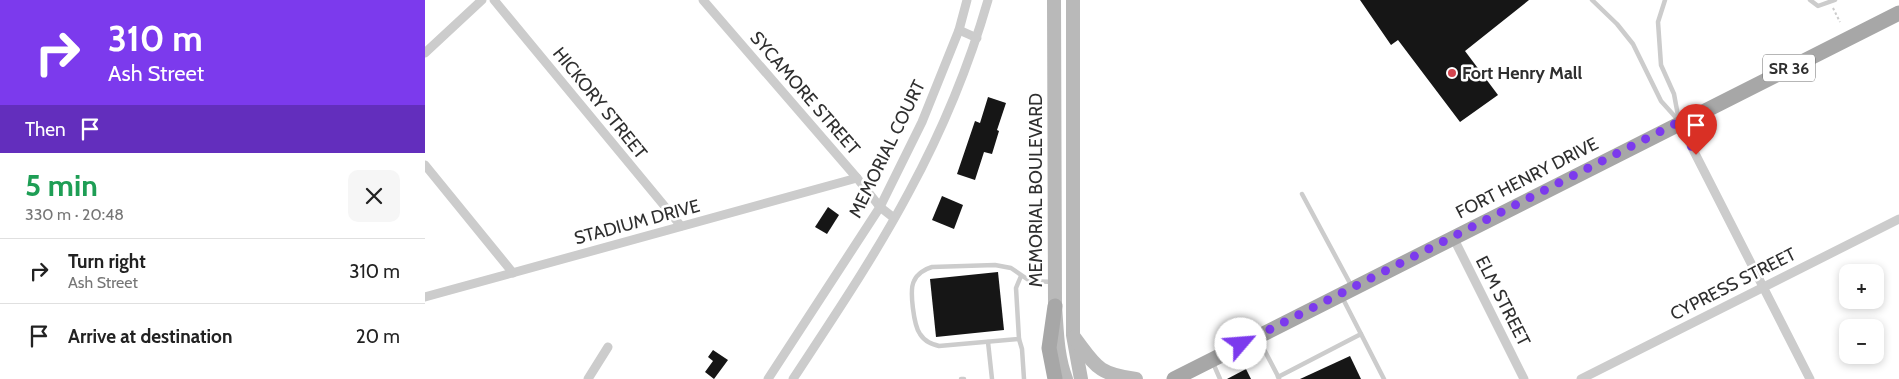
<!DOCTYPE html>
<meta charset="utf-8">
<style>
:root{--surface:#fff;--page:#f6f6f6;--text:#222;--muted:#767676;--line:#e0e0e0}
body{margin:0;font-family:Cabin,sans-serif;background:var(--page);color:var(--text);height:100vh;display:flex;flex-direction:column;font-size:19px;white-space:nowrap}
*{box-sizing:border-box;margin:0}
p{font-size:16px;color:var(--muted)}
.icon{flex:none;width:28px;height:28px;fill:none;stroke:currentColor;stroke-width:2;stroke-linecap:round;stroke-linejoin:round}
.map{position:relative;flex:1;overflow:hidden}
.details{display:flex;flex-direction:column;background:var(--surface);width:425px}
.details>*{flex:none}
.banner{background:#7c3aed;color:#fff;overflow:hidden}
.tools{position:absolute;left:1414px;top:264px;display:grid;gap:10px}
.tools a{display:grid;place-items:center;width:45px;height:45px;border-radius:10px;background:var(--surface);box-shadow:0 2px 8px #0003;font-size:25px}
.pin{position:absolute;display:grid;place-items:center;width:42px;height:42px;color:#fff;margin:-51px -21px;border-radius:50% 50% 50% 0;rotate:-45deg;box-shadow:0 0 5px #0007}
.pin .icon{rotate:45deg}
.me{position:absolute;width:55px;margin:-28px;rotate:63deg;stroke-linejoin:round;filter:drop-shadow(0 0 4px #0008)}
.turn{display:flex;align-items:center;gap:18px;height:105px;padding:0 25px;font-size:22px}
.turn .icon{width:65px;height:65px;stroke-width:2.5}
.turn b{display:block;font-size:35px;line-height:42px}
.then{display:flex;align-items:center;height:48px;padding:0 25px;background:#0003;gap:10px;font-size:19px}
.round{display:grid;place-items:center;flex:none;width:52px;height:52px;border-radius:10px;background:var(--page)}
.summary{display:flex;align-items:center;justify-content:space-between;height:85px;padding:0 25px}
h1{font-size:30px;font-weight:700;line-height:38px;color:#1e9e55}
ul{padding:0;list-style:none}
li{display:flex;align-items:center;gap:15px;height:65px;padding:0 25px;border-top:1px solid var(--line)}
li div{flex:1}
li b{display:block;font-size:19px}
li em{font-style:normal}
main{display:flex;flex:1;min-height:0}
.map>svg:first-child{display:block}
</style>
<main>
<section class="details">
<div class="banner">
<div class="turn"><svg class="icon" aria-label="right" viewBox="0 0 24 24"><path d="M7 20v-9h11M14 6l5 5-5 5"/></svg><div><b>310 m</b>Ash Street</div></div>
<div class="then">Then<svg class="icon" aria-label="arrive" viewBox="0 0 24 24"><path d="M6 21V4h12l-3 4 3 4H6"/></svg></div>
</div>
<div class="summary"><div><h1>5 min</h1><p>330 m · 20:48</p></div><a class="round"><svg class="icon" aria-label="close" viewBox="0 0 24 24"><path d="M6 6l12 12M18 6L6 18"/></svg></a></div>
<ul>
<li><svg class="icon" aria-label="right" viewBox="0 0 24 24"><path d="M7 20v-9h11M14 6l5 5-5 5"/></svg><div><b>Turn right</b><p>Ash Street</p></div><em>310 m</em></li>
<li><svg class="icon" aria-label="arrive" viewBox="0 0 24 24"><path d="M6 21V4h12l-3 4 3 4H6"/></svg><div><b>Arrive at destination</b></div><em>20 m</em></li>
</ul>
</section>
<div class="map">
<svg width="1474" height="379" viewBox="0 0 1474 379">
<rect width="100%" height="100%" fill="#fff"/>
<!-- building -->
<g fill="#161616">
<path d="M935 0H1104L1040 51 1073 95 1035 122 973 40 966 45Z"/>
<path d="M563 97 581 103 572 130 574 131 567 154 559 152 550 180 532 174 550 121 555 123Z"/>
<path d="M517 196 538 205 529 229 507 220Z"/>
<path d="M403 207 414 215 402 234 390 227Z"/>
<path d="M573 272 579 330 511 337 505 279Z"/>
<path d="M288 350 303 360 289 379 280 372 288 361 283 357Z"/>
<path d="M925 356 936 379H875Z"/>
<path d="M821 369 826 379H802Z"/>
</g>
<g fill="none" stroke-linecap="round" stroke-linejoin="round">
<!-- path -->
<path stroke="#ccc" stroke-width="2" stroke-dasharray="2.5 2.5" stroke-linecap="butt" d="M1408 8 1415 22"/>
<!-- service -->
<g stroke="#ccc" stroke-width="4.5">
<path d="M1167 0 1192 24 1208 44 1236 101 1254 121"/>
<path d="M1240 0 1233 22 1236 65 1249 94 1254 121"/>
<path d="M1385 0 1393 6 1410 0"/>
<path d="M877 194 927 287"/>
<path d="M596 276 591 288 594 339 514 346C507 344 500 342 495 334 489 326 484 290 489 281 492 274 500 269 507 267L570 265 586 268 605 281 629 282"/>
<path d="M917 297 936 334"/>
<path d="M594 339 597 349 599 379"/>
<path d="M834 340 854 378"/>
<path d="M563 342 567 379"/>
<path d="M788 363 795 379"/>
<path d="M853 377 936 334 959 379"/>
<path d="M536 379H539"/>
</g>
<!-- minor -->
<g stroke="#ccc" stroke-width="9">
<path d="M69 0 256 226"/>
<path d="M278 0 432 178 455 207 469 218"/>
<path d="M534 30 552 38"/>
<path d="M0 53 57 0"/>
<path d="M1254 122 1385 379"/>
<path d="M0 165 88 273"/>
<path d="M1028 237 1099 379"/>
<path d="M0 297 432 178"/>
<path d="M163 379 183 347"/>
<path d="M343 379 455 207 497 122 534 30 542 0"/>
<path d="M368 379C408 318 450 256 484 192 517 131 544 66 563 0"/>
<path d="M1156 379 1474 219"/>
</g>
<!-- secondary -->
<g stroke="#b9b9b9" stroke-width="14">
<path d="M629 0 630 306C632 331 632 356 641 379"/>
<path d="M648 0V335L656 379"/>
<path d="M649 337C671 366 672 374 711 379"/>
</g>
<!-- primary -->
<g stroke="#a7a7a7" stroke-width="15">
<path d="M630 379 624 348 630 306"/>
<path d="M749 379 1474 13"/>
</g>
</g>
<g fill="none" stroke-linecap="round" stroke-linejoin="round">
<!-- route -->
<path stroke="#7c3aed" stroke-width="9" stroke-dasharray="0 16.2" d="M816 344 1254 122 1271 155"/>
</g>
<!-- markers -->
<circle fill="#d3454f" stroke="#fff" stroke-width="2" cx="1027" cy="73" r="5"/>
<g text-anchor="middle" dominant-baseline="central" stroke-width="5" stroke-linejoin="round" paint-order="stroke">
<!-- shield labels -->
<rect fill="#fff" stroke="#6d6d6d" stroke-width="1" x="1338" y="54.5" width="52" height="27" rx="4"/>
<g font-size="16" font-weight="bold" fill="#2f2f2f">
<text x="1364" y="68">SR 36</text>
</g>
<!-- poi labels -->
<g font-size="18" font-weight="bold" fill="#2f2f2f" stroke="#fff" text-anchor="start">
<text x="1037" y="73">Fort Henry Mall</text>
</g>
<!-- street labels -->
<g font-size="18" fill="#2f2f2f" stroke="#fff">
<text transform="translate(380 93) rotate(49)">SYCAMORE STREET</text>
<text transform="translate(175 103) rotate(51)">HICKORY STREET</text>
<text transform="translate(462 149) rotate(-64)">MEMORIAL COURT</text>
<text transform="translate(1102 178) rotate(-27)">FORT HENRY DRIVE</text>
<text transform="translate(611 190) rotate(-90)">MEMORIAL BOULEVARD</text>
<text transform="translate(212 222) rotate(-15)">STADIUM DRIVE</text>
<text transform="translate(1308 284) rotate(-27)">CYPRESS STREET</text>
<text transform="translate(1078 301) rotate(63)">ELM STREET</text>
</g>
</g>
</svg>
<div class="tools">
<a>+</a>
<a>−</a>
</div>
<div class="pin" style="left:1271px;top:155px;background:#d93025"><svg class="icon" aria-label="arrive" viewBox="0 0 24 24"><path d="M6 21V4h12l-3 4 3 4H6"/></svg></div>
<svg class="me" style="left:816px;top:344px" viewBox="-20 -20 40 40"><circle r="19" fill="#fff"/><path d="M0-13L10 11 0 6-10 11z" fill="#7c3aed"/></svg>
</div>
</main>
